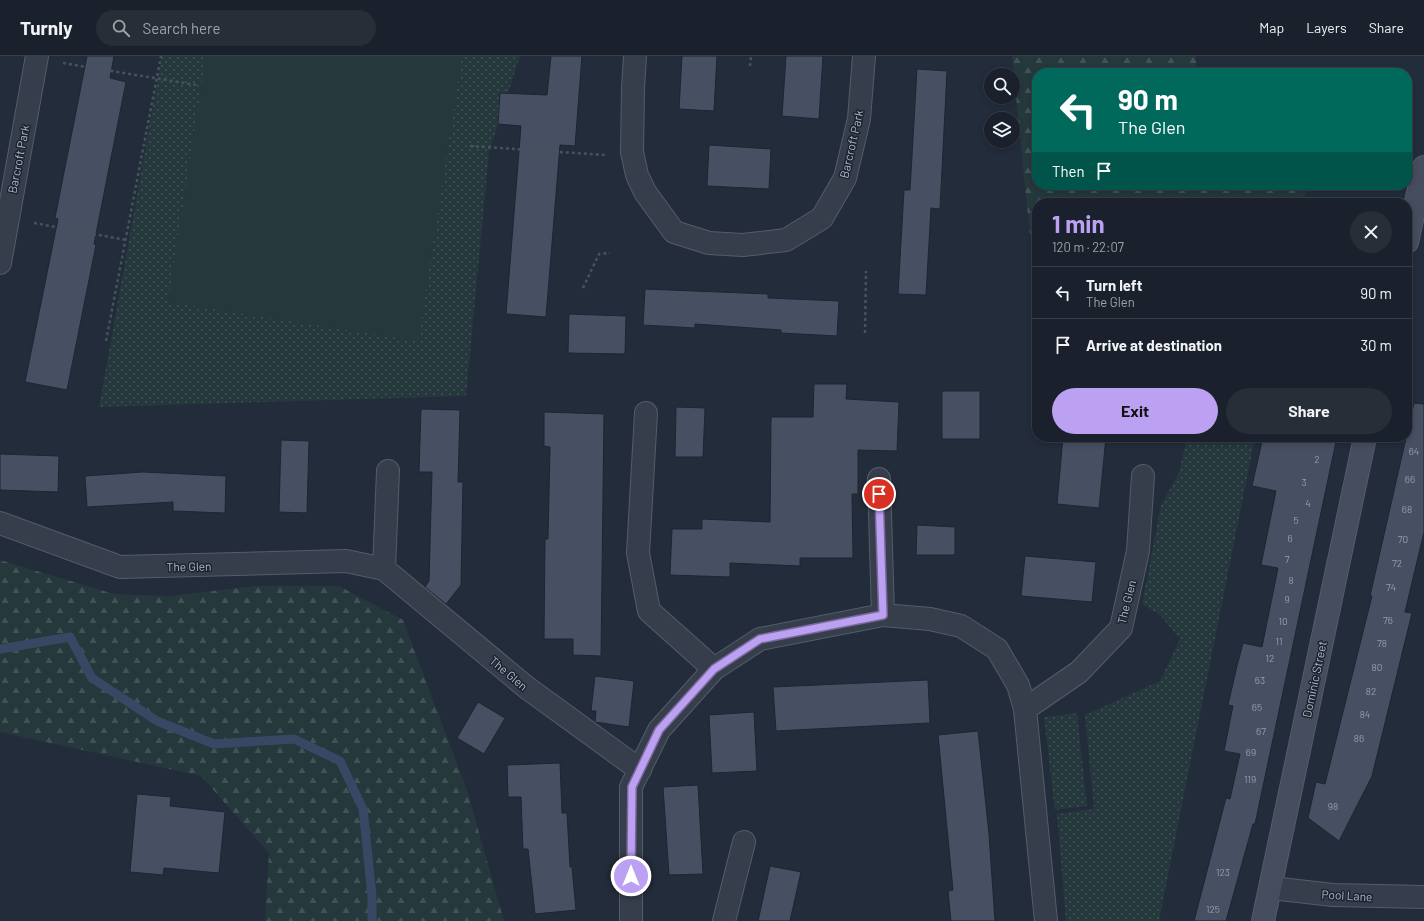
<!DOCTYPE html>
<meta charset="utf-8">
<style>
:root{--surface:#1a212c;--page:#272e38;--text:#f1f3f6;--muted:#9fa3a9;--line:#383e48;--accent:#bca0f2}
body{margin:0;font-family:Barlow,sans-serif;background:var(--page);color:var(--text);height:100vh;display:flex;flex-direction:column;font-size:15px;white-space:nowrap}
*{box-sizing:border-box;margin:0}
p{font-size:13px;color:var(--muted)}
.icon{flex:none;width:22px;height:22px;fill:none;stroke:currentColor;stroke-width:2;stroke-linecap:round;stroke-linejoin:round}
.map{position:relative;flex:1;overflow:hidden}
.drawer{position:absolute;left:1032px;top:142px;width:380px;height:244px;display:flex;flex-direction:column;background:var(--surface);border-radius:16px;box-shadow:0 2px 6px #0003,0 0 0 1px var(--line)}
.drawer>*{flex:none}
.banner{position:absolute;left:1032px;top:12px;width:380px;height:122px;border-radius:16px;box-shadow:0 2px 6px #0003,0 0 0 1px var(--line);background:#00695c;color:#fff;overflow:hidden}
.buttons{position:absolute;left:984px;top:12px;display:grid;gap:8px}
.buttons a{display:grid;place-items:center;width:36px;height:36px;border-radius:50%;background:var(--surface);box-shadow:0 2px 6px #0003,0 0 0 1px var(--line);font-size:20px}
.pin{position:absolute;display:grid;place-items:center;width:34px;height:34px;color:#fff;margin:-17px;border:2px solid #fff;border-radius:50%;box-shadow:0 1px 4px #0007}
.me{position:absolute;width:44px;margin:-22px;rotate:0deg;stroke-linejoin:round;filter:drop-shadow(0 0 3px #0008)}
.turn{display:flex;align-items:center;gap:14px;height:84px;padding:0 20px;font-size:18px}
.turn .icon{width:52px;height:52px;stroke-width:2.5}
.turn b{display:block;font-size:28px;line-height:34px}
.then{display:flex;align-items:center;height:38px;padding:0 20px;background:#0003;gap:8px;font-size:15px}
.round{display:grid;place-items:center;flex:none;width:42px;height:42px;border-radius:21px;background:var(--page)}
.summary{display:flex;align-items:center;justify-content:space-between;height:68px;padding:0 20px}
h1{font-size:24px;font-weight:700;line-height:30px;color:var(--accent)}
.primary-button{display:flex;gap:8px;margin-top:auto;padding:8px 20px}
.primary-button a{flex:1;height:46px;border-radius:24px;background:var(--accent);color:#111;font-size:16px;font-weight:700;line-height:46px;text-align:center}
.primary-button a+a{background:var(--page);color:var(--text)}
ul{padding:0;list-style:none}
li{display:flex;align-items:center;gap:12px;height:52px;padding:0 20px;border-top:1px solid var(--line)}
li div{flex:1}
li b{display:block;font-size:15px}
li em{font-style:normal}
header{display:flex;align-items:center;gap:24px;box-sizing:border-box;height:56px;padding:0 20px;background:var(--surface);border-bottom:1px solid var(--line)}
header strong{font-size:19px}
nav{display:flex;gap:22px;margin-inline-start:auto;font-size:14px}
.search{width:280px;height:36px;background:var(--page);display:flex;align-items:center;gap:10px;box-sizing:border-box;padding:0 14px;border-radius:22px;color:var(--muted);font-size:15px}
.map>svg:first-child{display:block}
</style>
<header>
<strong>Turnly</strong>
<div class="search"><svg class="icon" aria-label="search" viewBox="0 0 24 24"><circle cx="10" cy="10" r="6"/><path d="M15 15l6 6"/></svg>Search here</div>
<nav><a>Map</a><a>Layers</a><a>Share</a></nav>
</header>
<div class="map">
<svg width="1424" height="865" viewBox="0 0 1424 865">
<defs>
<pattern id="grass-dots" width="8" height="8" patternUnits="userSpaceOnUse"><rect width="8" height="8" fill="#25383c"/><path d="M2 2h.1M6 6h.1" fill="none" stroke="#425357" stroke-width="1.8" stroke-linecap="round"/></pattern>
<pattern id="forest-firs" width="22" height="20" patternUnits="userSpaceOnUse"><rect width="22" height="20" fill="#25383c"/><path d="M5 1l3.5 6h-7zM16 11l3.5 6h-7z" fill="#425357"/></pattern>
</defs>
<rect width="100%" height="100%" fill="#232c3b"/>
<!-- grass -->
<g fill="url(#grass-dots)">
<path d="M162 0H520L489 96 466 340 99 351Z"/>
<path d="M1187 381H1255L1159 865H1066L1057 758 1094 753 1085 659 1160 625 1180 583 1159 558 1142 548 1161 449 1179 417Z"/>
<path d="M1077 657 1087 750 1055 754 1044 661Z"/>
</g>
<!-- forest -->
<g fill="url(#forest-firs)">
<path d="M1012 0H1196V17H1037V129H1282L1356 147 1306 135 1303 147H1037V182L1030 180Z"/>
<path d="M0 504 114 538 169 540 257 530H339L403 564 467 734 504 865H265L269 797 201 720 0 676Z"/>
</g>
<!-- pitch -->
<path fill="#25383c" d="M206 0H462L418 285 168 246Z"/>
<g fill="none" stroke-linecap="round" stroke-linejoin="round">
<!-- stream -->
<path stroke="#384864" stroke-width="9" d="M0 593 70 581 92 622 157 665 214 688 294 683 340 705 363 753 372 840V865"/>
</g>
<!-- building -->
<g fill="#474f62" stroke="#1e2532">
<path d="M87 0H114L110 22 126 26 94 188 96 189 67 334 25 326 58 163 55 162Z"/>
<path d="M551 0H582L575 90 560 89 546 261 506 258 521 70 498 68 500 37 547 39Z"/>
<path d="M682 0H717L714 55 679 53Z"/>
<path d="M786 0H823L819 63 782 60Z"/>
<path d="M917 13 947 15 940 153 931 152 926 239 898 238 904 134H910Z"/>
<path d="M709 89 771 93 769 133 707 130Z"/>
<path d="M645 233 768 238V242L839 245 837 280 781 277V274L695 268V272L643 269Z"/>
<path d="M569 258 626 260 625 298 568 297Z"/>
<path d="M814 328H847L846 343 899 346 897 395 858 394V438H852L853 502H800V510L730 507V521L670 519 672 473H702V463L770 466 771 361H813Z"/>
<rect x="942" y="335" width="38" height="48"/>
<path d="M1414 347 1424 348V476L1405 556 1412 557 1372 720 1339 785 1308 762 1316 726 1325 728 1372 540H1370Z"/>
<path d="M676 351 705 352 703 401H675Z"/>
<path d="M421 353 460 354 458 426H463L461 529 446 548 425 531 429 525 432 416H419Z"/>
<path d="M544 356 604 358 601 600 573 599V583H544L545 483H548L550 391 544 390Z"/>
<path d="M1063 381H1106L1099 452 1057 448Z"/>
<path d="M1263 381 1290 385 1291 381H1337L1255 768H1253L1226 865H1194L1226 742 1230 743 1240 698 1224 695 1233 650 1228 649 1237 610 1243 587 1262 591 1278 512 1261 509 1276 435 1252 430Z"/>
<path d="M281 384 309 385 307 457 279 456Z"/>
<path d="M0 398 59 400 58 436 0 434Z"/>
<path d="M143 416 226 420 225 457 173 455V446L87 451 85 420Z"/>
<path d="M917 469 955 471V499H916Z"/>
<path d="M1025 500 1096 506 1092 546 1021 540Z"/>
<path d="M595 620 634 625 629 671 595 666 596 655H591Z"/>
<path d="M928 624 930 667 776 675 773 631Z"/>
<path d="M478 646 505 662 484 698 457 682Z"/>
<path d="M754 656 757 715 712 717 709 659Z"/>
<path d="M978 675 989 778 995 865H951L948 835 953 834 938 679Z"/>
<path d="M560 707 562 757H567L570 811H572L576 854 535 858 528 793H523L521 741H508L507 709Z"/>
<path d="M698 729 703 818 669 819 663 731Z"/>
<path d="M137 738 171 741 170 750 225 756 219 817 164 812 163 819 130 816Z"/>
<path d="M770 810 801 816 790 865H758Z"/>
</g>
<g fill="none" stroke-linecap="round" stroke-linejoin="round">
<!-- street casing -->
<g stroke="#555c69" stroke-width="24">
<g id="street">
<path d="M635 0 633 32 632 96 637 119 645 136 674 176 709 187 743 189 786 184 822 162 845 122 859 63 864 0"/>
<path d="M0 207 37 0"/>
<path d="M646 357 638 497 649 555 714 613"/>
<path d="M879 423 883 559"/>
<path d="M0 467 120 511 346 505 384 513 526 631 640 714"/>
<path d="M384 513 388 415"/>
<path d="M1025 653 1079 616 1121 572 1138 495 1143 420"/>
<path d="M1271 832 1333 839 1424 841"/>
<path d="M631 865V731L659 674 714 613 760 583 883 559 930 563 961 570 997 593 1018 629 1025 653 1046 865"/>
<path d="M724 865 744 786"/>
</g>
</g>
<!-- secondary casing -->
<g stroke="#555c69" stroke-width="24">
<g id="secondary">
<path d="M1407 186 1424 111"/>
<path d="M1263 865 1365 381"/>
</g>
</g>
<!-- path -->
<g stroke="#435559" stroke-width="2.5" stroke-dasharray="3 3" stroke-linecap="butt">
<path d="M63 7 197 29"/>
<path d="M750 10 751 0"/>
<path d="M470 90 605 99"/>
<path d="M34 167 126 184"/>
<path d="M583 232 599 198 610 197"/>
<path d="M865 277 866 215"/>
<path d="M106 285 161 0"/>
</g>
<!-- street -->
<use href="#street" stroke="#373e4b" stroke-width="22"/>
<!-- secondary -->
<use href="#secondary" stroke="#454d5e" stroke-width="22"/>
</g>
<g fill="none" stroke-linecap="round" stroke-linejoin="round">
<!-- route casing -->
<g stroke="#7a689d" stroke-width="10">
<path id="route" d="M631 820 632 731 659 674 714 613 760 583 883 559 879 438"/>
</g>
<!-- route -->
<use href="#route" stroke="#bca0f2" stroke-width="7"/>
</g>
<g text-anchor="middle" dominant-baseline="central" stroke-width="3" stroke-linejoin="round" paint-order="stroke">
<!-- number labels -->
<g font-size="10" fill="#979eae">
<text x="1414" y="395">64</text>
<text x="1317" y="403">2</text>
<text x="1410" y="423">66</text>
<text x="1304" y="426">3</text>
<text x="1308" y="447">4</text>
<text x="1407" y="453">68</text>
<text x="1296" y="464">5</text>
<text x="1290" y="482">6</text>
<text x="1403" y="483">70</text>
<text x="1287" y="503">7</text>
<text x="1397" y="507">72</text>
<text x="1291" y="524">8</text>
<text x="1391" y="531">74</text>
<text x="1287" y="543">9</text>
<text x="1388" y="564">76</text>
<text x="1283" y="565">10</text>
<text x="1279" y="585">11</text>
<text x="1382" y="587">78</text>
<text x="1270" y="602">12</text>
<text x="1377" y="611">80</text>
<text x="1260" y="624">63</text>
<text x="1371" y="635">82</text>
<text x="1257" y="651">65</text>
<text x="1365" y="658">84</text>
<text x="1261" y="675">67</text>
<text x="1359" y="682">86</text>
<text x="1251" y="696">69</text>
<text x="1250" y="723">119</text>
<text x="1333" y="750">98</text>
<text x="1223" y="816">123</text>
<text x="1213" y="853">125</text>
</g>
<!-- street labels -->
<g font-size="12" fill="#b2b9c7" stroke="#1c2330">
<text transform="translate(851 88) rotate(-77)">Barcroft Park</text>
<text transform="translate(18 103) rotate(-79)">Barcroft Park</text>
<text transform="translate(189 510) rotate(-1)">The Glen</text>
<text transform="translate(1126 546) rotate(-76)">The Glen</text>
<text transform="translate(509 617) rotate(40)">The Glen</text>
<text transform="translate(1314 623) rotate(-78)">Dominic Street</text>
<text transform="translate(1347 839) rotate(3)">Pool Lane</text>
</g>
</g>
</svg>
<div class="buttons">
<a><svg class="icon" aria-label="search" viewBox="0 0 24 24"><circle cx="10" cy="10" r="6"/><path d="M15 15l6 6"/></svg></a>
<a><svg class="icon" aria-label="layers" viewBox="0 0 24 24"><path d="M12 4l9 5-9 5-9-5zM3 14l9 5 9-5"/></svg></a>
</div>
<div class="pin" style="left:879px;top:438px;background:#d93025"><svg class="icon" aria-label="arrive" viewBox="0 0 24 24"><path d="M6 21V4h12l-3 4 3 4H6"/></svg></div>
<svg class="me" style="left:631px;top:820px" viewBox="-20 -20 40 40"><circle r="17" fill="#bca0f2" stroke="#fff" stroke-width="3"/><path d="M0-11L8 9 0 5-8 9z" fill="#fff"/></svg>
<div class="banner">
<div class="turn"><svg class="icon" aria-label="left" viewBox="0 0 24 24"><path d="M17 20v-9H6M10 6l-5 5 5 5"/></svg><div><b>90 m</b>The Glen</div></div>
<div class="then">Then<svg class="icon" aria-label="arrive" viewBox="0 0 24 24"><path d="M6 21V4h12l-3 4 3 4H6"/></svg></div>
</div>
<section class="drawer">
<div class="summary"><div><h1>1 min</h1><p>120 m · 22:07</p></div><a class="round"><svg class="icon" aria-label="close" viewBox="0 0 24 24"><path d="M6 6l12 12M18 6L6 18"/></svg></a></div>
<ul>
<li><svg class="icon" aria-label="left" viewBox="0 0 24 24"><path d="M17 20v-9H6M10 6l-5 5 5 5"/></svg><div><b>Turn left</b><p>The Glen</p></div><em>90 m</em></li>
<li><svg class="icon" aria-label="arrive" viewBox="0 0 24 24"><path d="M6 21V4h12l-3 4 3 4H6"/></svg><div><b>Arrive at destination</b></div><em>30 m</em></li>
</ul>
<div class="primary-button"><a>Exit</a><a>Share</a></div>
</section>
</div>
